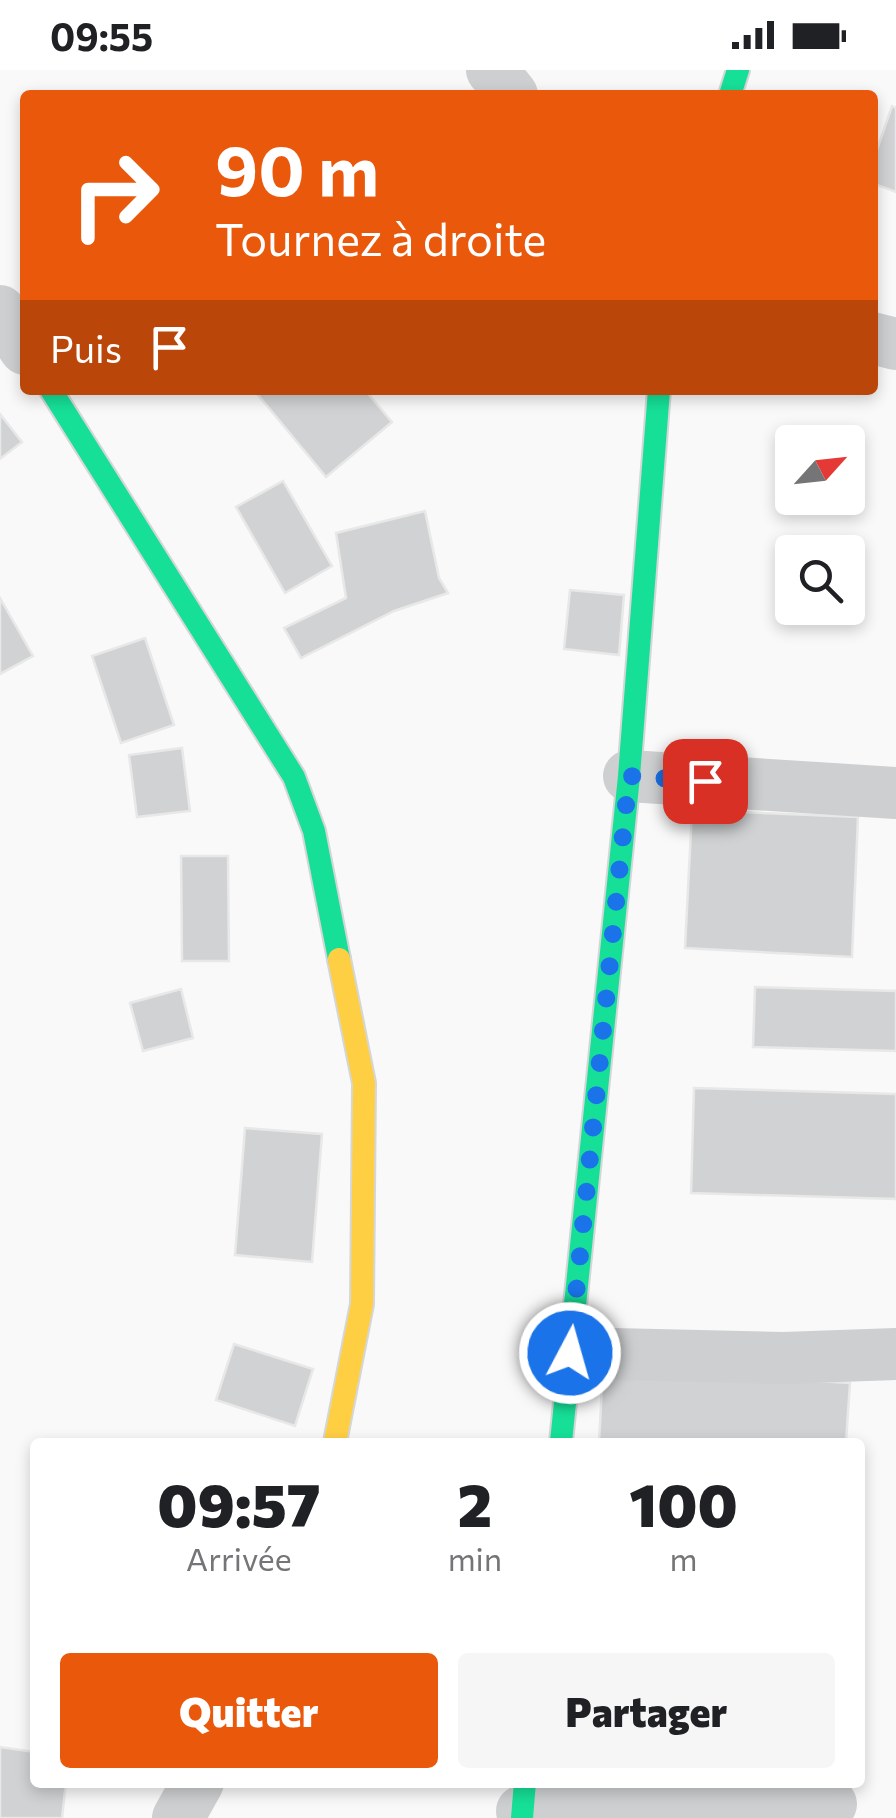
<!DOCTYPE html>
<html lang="fr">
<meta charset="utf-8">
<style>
:root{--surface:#fff;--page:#f6f6f6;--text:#202124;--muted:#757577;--accent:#ea580c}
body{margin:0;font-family:Commissioner,sans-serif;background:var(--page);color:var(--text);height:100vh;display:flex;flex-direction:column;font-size:38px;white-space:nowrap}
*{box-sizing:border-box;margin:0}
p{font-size:32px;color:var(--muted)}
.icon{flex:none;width:55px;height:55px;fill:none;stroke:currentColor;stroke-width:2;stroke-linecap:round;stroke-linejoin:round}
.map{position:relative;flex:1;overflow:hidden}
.side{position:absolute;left:30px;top:1368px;width:835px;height:350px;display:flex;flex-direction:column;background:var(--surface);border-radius:10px;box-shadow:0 5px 15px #0003}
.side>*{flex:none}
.top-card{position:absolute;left:20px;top:20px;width:858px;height:305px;border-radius:10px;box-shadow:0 5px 15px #0003;background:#ea580c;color:#fff;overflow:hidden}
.needle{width:65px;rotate:63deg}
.buttons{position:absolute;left:775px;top:355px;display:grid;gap:20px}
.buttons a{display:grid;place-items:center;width:90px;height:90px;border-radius:10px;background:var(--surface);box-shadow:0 5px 15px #0003;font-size:50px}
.pin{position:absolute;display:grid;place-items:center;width:85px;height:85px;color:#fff;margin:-42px;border-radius:20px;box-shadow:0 5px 15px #0006}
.me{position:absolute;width:110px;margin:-55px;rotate:6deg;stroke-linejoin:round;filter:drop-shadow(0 0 8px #0008)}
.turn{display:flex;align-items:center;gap:35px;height:210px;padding:0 30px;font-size:45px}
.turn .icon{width:130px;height:130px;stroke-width:2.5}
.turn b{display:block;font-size:70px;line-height:85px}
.then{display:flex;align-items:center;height:95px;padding:0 30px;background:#0003;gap:20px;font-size:38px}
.eta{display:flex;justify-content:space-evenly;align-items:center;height:170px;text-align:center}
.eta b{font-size:60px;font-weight:800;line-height:70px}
.cta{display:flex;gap:20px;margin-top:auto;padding:20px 30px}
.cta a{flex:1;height:115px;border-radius:10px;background:var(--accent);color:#fff;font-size:40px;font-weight:800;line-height:115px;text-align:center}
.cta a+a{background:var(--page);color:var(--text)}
.status{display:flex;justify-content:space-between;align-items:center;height:70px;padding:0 50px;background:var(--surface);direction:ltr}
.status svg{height:28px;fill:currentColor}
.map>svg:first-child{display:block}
</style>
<div class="status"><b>09:55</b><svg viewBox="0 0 49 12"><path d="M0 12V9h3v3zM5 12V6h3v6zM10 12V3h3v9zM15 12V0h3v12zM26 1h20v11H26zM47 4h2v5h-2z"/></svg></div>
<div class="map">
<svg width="896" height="1748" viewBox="0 0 896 1748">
<rect width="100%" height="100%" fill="#f9f9f9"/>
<!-- building -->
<g fill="#d0d2d3" stroke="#e8e8e8" stroke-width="2.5">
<path d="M892 36 896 38V122L872 113V94Z"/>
<path d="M254 320H365L392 352 326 407Z"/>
<path d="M0 344 22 372 0 389Z"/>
<path d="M283 411 332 496 285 523 236 437Z"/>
<path d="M425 441 439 508 448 523 394 541 301 588 284 558 346 528 336 463Z"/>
<path d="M570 520 624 525 619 585 564 579Z"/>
<path d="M0 528 33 586 0 604Z"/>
<path d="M145 568 174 655 121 673 92 586Z"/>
<path d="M182 678 190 741 137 747 129 685Z"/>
<path d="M692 740 858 747 852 887 685 878Z"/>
<path d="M181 786H228L229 891H182Z"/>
<path d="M755 917 896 921V981L753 977Z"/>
<path d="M181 919 193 968 143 981 130 933Z"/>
<path d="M694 1018 896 1024V1129L691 1123Z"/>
<path d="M245 1058 322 1064 312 1192 235 1185Z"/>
<path d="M234 1274 313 1299 295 1356 216 1330Z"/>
<path d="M603 1298 850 1313 846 1372H599Z"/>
<path d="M0 1677 35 1682V1712H66L62 1748H0Z"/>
</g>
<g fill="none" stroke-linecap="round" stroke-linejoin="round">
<!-- fast casing -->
<g stroke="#d5d6d7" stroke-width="26">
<g id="fast">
<path d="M730 25 738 0"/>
<path d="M51 320 294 707 314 761 339 889"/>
<path d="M561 1372 629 706 659 320"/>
<path d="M522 1748 525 1712"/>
</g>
</g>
<!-- slow casing -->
<g stroke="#d5d6d7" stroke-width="26">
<path id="slow" d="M335 1372 362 1234 364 1013 339 889"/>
</g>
<!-- street -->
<g stroke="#cecfd0" stroke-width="52">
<path d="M492 0 512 25"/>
<path d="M0 241 25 279"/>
<path d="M872 268 896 274"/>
<path d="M629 706 896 723"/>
<path d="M570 1283 783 1288 896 1284"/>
<path d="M522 1741 831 1734"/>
<path d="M178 1748 198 1712"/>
</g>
<!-- fast -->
<use href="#fast" stroke="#16e098" stroke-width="22"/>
<!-- slow -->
<use href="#slow" stroke="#ffcf43" stroke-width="22"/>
</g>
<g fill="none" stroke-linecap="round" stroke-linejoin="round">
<!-- route -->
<path stroke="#1a73e8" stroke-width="18" stroke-dasharray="0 32.4" d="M570 1283 629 706 705 711"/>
</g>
</svg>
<div class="buttons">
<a><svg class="needle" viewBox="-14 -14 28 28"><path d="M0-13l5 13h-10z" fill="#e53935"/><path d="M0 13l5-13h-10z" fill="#757577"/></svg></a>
<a><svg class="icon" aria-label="search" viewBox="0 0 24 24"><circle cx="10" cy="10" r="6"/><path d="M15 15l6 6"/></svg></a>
</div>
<div class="pin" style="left:705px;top:711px;background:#d93025"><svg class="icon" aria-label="arrive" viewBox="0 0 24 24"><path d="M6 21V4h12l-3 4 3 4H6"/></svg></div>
<svg class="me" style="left:570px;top:1283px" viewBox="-20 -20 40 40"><circle r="17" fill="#1a73e8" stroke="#fff" stroke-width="3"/><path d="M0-11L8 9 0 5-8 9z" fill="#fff"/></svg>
<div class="top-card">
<div class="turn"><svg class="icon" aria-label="right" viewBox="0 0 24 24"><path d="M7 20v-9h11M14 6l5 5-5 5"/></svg><div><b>90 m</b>Tournez à droite</div></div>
<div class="then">Puis<svg class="icon" aria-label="arrive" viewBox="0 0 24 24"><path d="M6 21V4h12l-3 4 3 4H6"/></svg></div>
</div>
<section class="side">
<div class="eta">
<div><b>09:57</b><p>Arrivée</p></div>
<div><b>2</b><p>min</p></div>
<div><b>100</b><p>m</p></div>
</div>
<div class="cta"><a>Quitter</a><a>Partager</a></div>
</section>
</div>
